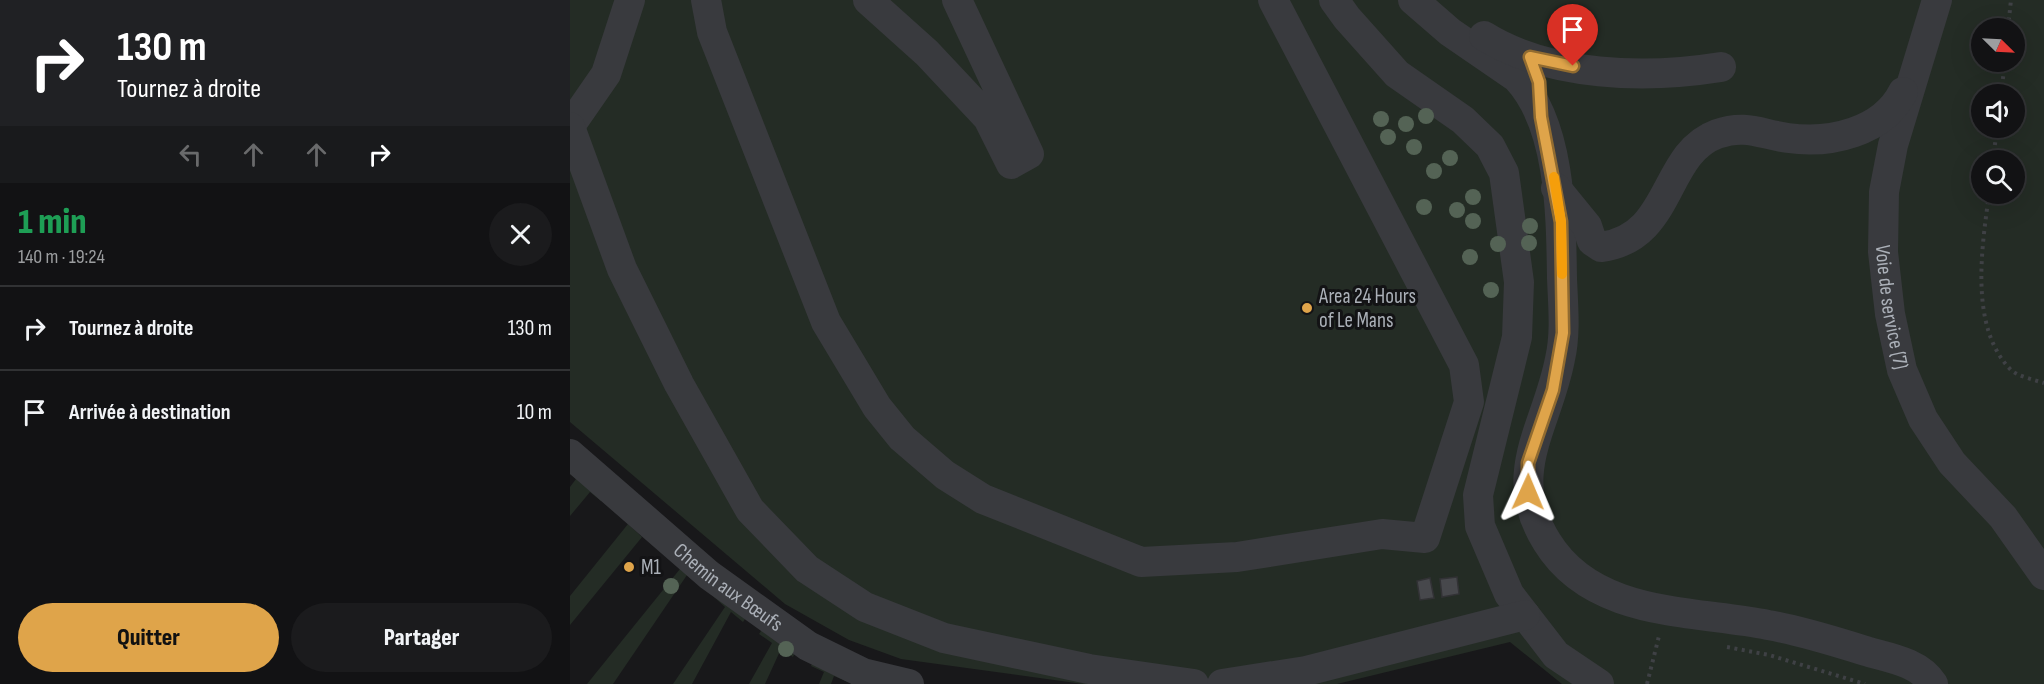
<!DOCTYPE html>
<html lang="fr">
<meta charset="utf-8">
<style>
:root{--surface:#121214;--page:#1b1b1d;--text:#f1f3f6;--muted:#9c9ea0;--line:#313234;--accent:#dfa44a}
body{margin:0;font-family:"Sofia Sans Condensed",sans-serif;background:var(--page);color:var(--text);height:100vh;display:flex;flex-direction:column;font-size:22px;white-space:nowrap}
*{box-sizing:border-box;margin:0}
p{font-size:20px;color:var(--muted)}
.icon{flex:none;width:33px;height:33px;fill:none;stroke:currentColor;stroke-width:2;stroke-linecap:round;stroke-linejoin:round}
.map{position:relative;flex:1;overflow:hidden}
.side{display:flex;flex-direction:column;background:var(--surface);width:570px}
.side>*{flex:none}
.hud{background:#202124;color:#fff;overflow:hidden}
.needle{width:39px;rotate:114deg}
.fabs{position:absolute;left:1401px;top:18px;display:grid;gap:12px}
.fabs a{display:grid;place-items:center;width:54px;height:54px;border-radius:50%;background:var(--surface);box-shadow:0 6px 24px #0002,0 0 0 2px var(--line);font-size:30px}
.pin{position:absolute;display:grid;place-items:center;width:51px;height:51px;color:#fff;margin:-62px -26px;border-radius:50% 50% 50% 0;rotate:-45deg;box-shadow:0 0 6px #0007}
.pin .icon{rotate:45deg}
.me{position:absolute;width:66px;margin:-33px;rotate:1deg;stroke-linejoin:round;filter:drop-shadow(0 0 4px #0008)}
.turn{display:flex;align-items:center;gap:21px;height:126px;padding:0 18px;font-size:27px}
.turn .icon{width:78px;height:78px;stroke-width:2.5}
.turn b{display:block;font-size:42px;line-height:51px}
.lanes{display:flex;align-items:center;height:57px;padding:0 18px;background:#0003;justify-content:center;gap:30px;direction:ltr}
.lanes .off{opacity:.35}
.round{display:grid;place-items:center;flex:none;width:63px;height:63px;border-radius:32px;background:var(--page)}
.head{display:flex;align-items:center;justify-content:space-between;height:102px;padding:0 18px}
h1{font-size:36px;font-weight:800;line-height:45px;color:#1e9e55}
.primary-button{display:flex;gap:12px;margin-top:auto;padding:12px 18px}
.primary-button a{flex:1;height:69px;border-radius:36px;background:var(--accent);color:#111;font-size:24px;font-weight:800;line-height:69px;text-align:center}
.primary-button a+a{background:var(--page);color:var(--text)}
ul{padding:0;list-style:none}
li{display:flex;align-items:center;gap:18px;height:84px;padding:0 18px;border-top:2px solid var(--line)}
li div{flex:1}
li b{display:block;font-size:22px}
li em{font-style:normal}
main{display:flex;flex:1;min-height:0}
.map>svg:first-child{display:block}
</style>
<main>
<section class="side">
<div class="hud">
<div class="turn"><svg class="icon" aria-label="right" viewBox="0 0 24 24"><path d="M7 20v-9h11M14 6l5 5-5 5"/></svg><div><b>130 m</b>Tournez à droite</div></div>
<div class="lanes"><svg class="icon off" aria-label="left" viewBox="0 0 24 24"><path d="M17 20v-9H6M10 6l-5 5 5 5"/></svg><svg class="icon off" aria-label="ahead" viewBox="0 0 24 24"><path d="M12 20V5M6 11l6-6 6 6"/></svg><svg class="icon off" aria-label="ahead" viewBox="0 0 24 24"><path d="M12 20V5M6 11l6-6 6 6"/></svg><svg class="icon" aria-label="right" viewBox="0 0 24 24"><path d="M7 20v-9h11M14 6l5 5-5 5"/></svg></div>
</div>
<div class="head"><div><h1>1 min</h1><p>140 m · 19:24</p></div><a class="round"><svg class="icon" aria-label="close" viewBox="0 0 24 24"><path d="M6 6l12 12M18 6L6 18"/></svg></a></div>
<ul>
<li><svg class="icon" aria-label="right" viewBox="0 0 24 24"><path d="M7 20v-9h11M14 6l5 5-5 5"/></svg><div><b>Tournez à droite</b></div><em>130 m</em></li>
<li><svg class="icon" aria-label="arrive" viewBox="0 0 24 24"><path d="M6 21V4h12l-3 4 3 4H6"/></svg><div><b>Arrivée à destination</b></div><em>10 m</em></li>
</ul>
<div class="primary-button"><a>Quitter</a><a>Partager</a></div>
</section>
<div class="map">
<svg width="1474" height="684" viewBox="0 0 1474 684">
<rect width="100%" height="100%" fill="#18181a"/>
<!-- green -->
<g fill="#242c25" fill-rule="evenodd">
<path d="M0 0H1474V684H992L940 642 767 684H513L331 659 279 640 215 604 0 422ZM1412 28H1444V62H1412ZM1412 94H1444V128H1412ZM1412 160H1444V194H1412Z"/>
<path d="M0 466 36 496 31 501 20 492 0 516V487L6 479 0 474Z"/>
<path d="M58 524 72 537 0 625V596Z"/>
<path d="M110 569 117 575 43 684H17Z"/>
<path d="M148 592 177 616 173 622 161 612 122 684H103L155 607 144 597Z"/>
<path d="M193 628 226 650 223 657 211 649 195 684H179L202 643 189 634Z"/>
<path d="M244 660 278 682 264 676 261 684H249L254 672 241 666Z"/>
</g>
<!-- building -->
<g fill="#47484c" stroke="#323235" stroke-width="1.5">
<path d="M887 577 889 594 872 597 870 579Z"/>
<path d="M860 578 864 598 850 600 847 581Z"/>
</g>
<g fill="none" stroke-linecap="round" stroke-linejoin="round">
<!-- path -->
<g stroke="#3f4145" stroke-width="4" stroke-dasharray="3 4.5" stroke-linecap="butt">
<path d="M1438 28 1441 0"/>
<path d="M1431 94 1435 62"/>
<path d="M1423 160 1427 128"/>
<path d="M1419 194C1412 247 1399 326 1440 369 1446 376 1465 380 1474 383"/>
<path d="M1157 647 1199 655 1295 684"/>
<path d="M1077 684 1089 636"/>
</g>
<!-- minor -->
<g stroke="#393a3e" stroke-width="30">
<path d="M136 0 142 32 256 322 307 407 332 438 375 475 413 499 571 562 667 557 812 534 855 538 899 402 894 365 703 0"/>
<path d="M298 0 357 53 418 118 441 164 459 154 387 0"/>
<path d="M764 0 777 18 827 74 893 120 920 146 934 173 949 282 947 337 908 495 910 526 939 594 986 655 1029 684"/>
<path d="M843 0 880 32 947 78C991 125 991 216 992 278 993 305 996 333 990 359 977 427 934 474 977 542 1023 617 1122 610 1198 625 1233 631 1266 642 1299 652 1321 658 1350 663 1363 684"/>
<path id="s1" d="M1367 0 1323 145 1314 192 1313 252 1320 314 1332 370 1353 419 1382 463 1433 517 1474 575"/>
<path d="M914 36C980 77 1076 79 1151 67"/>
<path d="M0 126 36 74 60 0"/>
<path d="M0 127 52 269 109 384 180 510 237 569 295 607 374 638 519 669 624 684"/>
<path d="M986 188 1017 226 1022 241 1031 247C1103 238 1092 154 1147 134 1176 124 1190 134 1218 138 1260 144 1313 132 1333 92"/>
<path id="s2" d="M0 454 139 575 238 646 293 673 339 684"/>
<path d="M652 684 736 671 955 615"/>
</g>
</g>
<!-- trees -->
<g fill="#546355">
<circle cx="856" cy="116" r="8"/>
<circle cx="811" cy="119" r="8"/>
<circle cx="836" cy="124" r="8"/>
<circle cx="818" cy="137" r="8"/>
<circle cx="844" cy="147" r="8"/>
<circle cx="880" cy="158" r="8"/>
<circle cx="864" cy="171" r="8"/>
<circle cx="903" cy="197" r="8"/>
<circle cx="854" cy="207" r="8"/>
<circle cx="887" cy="210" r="8"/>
<circle cx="903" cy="221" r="8"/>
<circle cx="960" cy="226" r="8"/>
<circle cx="959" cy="243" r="8"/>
<circle cx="928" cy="244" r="8"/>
<circle cx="900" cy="257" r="8"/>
<circle cx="921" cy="290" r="8"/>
<circle cx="101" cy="586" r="8"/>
<circle cx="216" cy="649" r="8"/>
</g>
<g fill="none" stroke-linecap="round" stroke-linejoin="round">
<!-- route casing -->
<g stroke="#916b30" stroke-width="15">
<path id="route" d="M958 492V463L983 390 993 333 991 222 971 117 969 82 960 57 1003 66"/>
</g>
<!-- route -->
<use href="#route" stroke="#dfa44a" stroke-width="10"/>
<!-- slow -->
<path stroke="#f59e0b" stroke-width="10" d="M984 177 991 222 992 274"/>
</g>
<!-- markers -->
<g fill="#dfa44a" stroke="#131315" stroke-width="2">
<circle cx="737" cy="308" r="6"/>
<circle cx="59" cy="567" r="6"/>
</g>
<g text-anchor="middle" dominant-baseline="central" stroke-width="6" stroke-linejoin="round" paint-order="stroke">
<!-- poi labels -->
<g font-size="21" fill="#abb0b8" stroke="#131315" text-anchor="start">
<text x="749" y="296">Area 24 Hours<tspan x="749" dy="24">of Le Mans</tspan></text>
<text x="71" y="567">M1</text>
</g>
<!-- street labels -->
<g font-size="21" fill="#abb0b8" stroke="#131315">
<text stroke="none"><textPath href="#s1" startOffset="315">Voie de service (7)</textPath></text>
<text stroke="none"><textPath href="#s2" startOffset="207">Chemin aux Bœufs</textPath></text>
</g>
</g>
</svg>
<div class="fabs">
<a><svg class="needle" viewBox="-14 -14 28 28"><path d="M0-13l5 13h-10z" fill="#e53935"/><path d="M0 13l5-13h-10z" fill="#9c9ea0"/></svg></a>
<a><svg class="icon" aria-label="sound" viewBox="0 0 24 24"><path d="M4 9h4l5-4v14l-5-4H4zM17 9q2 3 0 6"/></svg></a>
<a><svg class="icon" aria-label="search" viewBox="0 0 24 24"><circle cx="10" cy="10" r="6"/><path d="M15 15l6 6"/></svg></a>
</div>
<div class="pin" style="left:1003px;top:66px;background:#d93025"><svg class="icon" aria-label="arrive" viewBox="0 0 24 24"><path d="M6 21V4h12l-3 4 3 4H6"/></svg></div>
<svg class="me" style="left:958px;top:492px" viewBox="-20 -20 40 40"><path d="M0-17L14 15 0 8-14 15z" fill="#dfa44a" stroke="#fff" stroke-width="4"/></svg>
</div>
</main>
